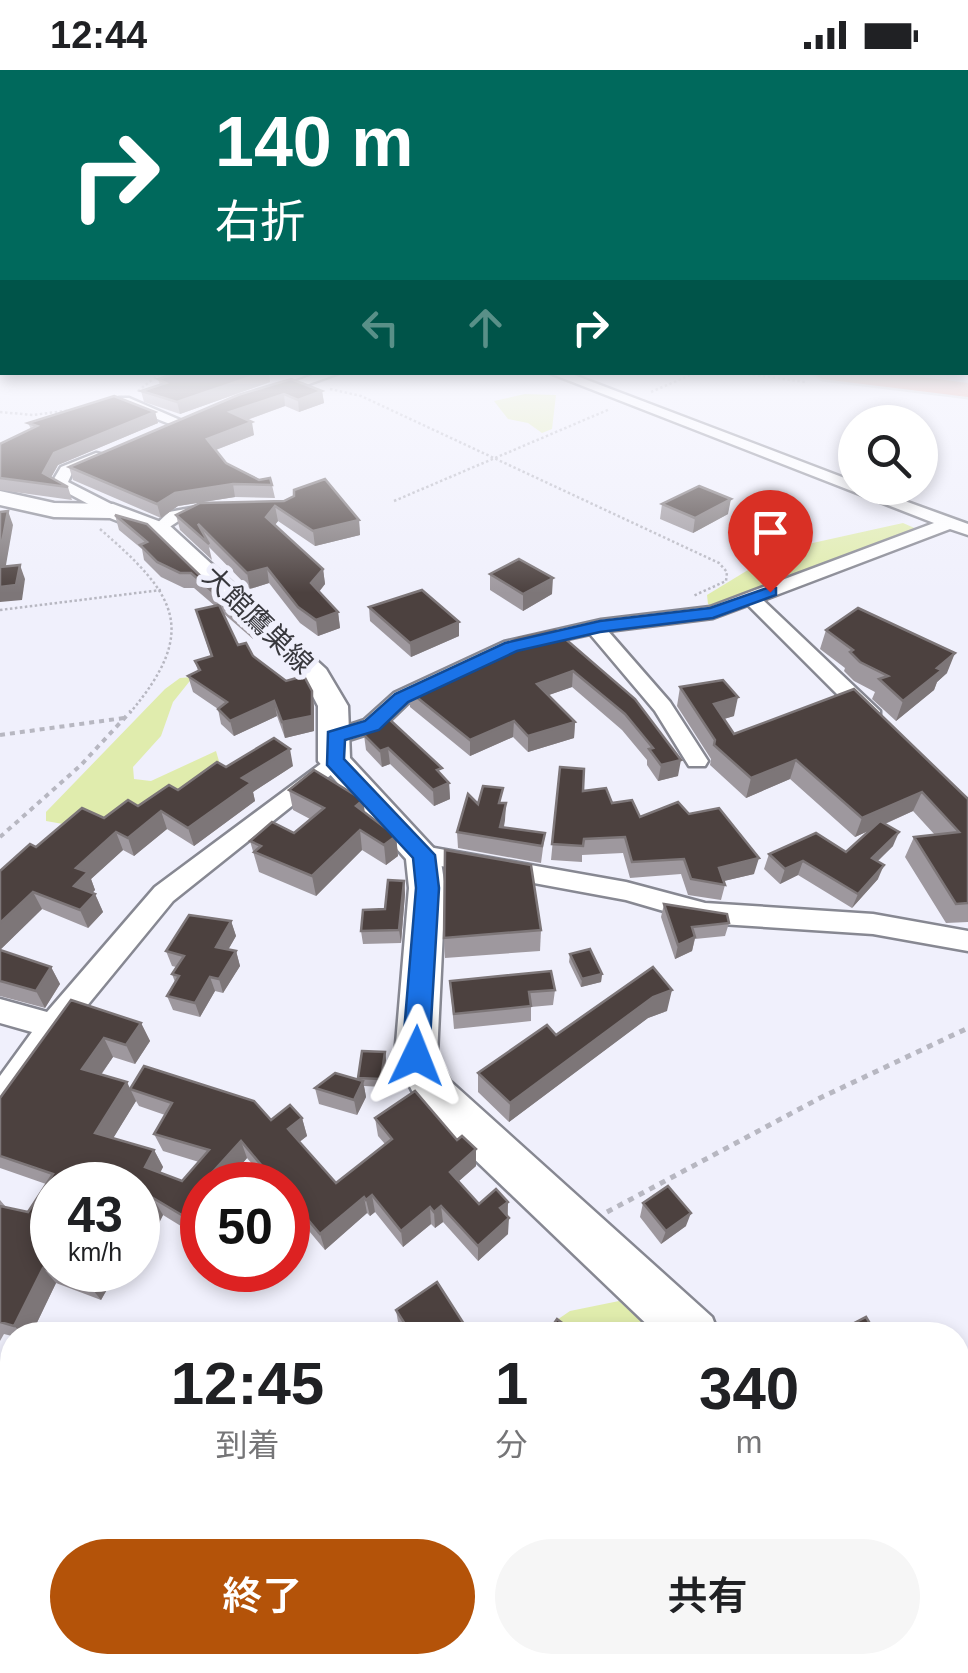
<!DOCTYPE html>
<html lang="ja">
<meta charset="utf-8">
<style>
:root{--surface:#fff;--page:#f6f6f6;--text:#202124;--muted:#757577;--accent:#b45309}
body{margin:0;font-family:Helvetica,"Noto Sans JP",sans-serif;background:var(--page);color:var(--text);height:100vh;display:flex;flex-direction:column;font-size:38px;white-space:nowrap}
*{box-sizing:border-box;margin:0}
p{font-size:32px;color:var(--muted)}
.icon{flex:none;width:55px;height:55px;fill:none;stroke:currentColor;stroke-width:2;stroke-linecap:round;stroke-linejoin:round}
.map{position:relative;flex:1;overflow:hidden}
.sheet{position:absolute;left:0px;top:1252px;width:970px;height:352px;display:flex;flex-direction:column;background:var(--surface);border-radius:40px 40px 0 0;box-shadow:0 5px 15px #0003}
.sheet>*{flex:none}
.top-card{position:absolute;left:0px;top:0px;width:970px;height:305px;box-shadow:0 5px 15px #0003;background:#00695c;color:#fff;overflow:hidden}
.tools{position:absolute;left:838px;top:335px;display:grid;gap:20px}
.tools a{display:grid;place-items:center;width:100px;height:100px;border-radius:50%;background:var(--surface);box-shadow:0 5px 15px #0003;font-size:50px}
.speed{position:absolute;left:30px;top:1092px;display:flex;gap:20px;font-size:50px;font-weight:700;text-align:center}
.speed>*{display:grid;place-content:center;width:130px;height:130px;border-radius:50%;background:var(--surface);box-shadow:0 5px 15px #0003;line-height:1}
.speed small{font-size:25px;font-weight:400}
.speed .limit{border:15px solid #d22;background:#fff;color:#111}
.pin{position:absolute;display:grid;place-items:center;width:85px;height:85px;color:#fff;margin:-102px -42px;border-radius:50% 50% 50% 0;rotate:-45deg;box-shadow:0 0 10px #0007}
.pin .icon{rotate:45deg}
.me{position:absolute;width:110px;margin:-55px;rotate:2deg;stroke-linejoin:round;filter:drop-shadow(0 0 8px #0008)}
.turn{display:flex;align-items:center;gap:35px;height:210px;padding:0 50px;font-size:45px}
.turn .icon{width:130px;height:130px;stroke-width:2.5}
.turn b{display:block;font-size:70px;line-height:85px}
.lanes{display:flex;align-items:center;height:95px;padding:0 50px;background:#0003;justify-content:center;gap:50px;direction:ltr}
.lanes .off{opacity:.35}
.eta{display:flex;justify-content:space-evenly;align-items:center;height:170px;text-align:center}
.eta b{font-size:60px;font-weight:600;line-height:70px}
.cta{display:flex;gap:20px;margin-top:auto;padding:20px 50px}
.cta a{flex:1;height:115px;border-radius:60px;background:var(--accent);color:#fff;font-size:40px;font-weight:600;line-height:115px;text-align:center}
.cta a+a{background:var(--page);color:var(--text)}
.status{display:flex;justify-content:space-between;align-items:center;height:70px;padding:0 50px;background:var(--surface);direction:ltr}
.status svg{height:28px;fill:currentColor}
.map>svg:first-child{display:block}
</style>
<div class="status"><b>12:44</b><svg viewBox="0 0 49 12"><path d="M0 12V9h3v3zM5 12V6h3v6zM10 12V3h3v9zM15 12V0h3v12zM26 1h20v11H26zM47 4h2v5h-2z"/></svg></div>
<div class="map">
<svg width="968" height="1603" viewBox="0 0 968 1603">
<rect width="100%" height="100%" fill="#f0f0fc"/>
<!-- green -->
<g fill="#e0ecad">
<path d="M525 324 556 325 552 359 542 363 528 353 508 349 494 331Z"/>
<path d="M903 453 919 460 715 538 708 534 707 525 781 480Z"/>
<path d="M193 607 173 632 161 666 133 697 134 709 151 711 216 681 221 698 154 738 63 754 46 751V742L165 619 180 608Z"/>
<path d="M619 1231 656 1265H535L570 1241Z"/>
<path d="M542 1593V1592L653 1593 645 1603H545Z"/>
</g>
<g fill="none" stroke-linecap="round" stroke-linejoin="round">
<!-- minor casing -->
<g stroke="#878892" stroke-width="5">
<g id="minor">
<path d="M321 302H342L279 325 267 322Z"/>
<path d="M547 302H566L855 412V418H869L968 454V465L950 459 763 530 880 641V651H864L748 535 713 548 608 561 670 632 708 691 705 696H689L655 641 590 564 517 580 408 633 380 660 336 674 328 672 325 667 328 662 364 650 394 623 504 572 601 550 710 537 934 453Z"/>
<path d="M119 328H129L187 353 175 356 119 334Z"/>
<path d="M96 383 109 386 72 403 68 412 119 438V444H107L51 414 61 397Z"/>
<path d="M208 435 214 437V443L180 450 159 464 151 459 169 442Z"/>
<path d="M334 684 342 686 345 691 342 696 173 831 63 965 11 1040 0 1044V1006L32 962 0 953V929L47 942 155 817Z"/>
<path d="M423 776 626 812 705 833 873 844 968 861V881L873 864 705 853 626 830 414 791 411 785 414 779Z"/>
</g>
</g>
<!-- secondary casing -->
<g stroke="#878892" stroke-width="5">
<g id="secondary">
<path d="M0 421 54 433 113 434 169 455 326 599 348 636 350 688 440 785 445 818 437 985 450 1011 712 1247 719 1265H658L420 1037 395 986 409 818 406 789 318 691V636L304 609 153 465 110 448 54 447 0 435Z"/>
<path d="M861 1592H922L927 1603H865Z"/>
</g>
</g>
<!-- motorway casing -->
<g stroke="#cfcfd0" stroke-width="5">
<path id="motorway" d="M811 302H884L968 313V327L822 309Z"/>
</g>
<!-- path-far2 -->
<g stroke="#b7b7c1" stroke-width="2.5" stroke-dasharray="2.5 2.5" stroke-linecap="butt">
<path d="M733 302 805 312"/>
<path d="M330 319 361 326 719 493 727 502 726 511 693 526"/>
<path d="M138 321 162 302"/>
<path d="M651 322 697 302"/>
<path d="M0 342 33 345 72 340"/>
<path d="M394 431 610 339"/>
<path d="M100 459C175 524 201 559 129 644"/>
<path d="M0 540 161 520"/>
</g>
<!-- path-far1 -->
<g stroke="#b7b7c1" stroke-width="4" stroke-dasharray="5 5" stroke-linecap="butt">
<path d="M0 665 124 648"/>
<path d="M0 767 81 695 131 641"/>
</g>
<!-- path -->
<path stroke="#b7b7c1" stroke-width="5" stroke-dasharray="6 6" stroke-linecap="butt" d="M607 1142 820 1028 968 958"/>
<!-- minor -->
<use href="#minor" fill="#fff" fill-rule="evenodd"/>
<!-- secondary -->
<use href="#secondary" fill="#fff" fill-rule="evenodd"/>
<!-- motorway -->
<use href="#motorway" fill="#dd8f7a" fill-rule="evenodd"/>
</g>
<!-- wall -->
<g fill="#9e989e" fill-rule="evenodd">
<path d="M180 302H269L270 312 180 344 144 332 141 321 160 315 158 309Z"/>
<path d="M322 321 324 333 299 342 285 336 247 350 254 365 216 380 226 393 272 415 275 428 235 427 178 436 161 448 73 410 69 397 238 325Z"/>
<path d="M155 342 158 353 58 395 51 407 68 417 72 430 0 420V374L31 359 28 353Z"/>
<path d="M284 431 359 450 360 465 315 476 278 451 275 455 323 499 325 514 319 522 338 542 340 558 318 566 300 553 269 513 250 519 209 477 212 490 180 460 176 445Z"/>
<path d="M662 434 728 444 693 463 660 449Z"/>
<path d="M115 445 147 454 250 554 253 569 223 543 238 575 286 611 312 621 314 637V661L285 668 277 646 234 666 221 654 218 639 193 622 188 606 198 601 195 591 211 587 196 540 215 536 194 518H184L161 507 144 490 142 479 119 460Z"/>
<path d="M490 504 552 524 523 541 490 520Z"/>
<path d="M369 537 459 566 411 587 370 551Z"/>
<path d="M555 560 678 706 658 711 647 695V690L622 660 572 617 549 625 575 652 574 668 528 682 513 667 470 686 410 637 409 621 504 580V575Z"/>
<path d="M826 560 947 603 937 612 934 620 896 651 872 629 875 622 854 611 844 601 845 598 820 579Z"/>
<path d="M680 617 734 646 724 649 734 664 968 729V852L946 853 905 787 914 767 935 765 913 741 885 754 893 776 878 791V809L852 838 798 805 780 814 764 799 769 784 846 782 870 760 855 767 790 709 746 728 710 695 711 689 677 636Z"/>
<path d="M364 665 449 713 450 729 434 736 390 694 382 697 366 680Z"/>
<path d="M293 696 253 722 255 731 194 776 167 759 134 786 123 780 91 809 95 820 92 823 95 824 103 842 88 858 42 839 0 880 51 897 60 914 45 938 0 926V801L36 777 104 748 178 720 226 697Z"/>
<path d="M560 697 583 721 612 733 640 747 689 744 754 804 724 811 725 815 721 830 688 825 681 804 630 808 623 783 582 785V792L551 790Z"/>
<path d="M289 720 365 742 396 766 398 786 386 795 362 780 316 826 259 802 250 771 294 763 310 749 293 740Z"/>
<path d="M506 733 504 758 545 763 541 793 458 778 457 762 478 734Z"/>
<path d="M404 811 405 824 401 873 363 874 361 861 385 839Z"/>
<path d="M664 834 729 853 725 866 695 869 692 881 675 889 661 847Z"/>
<path d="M231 851 236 866 228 880 236 881 240 896 223 923 215 921 200 947 173 940 167 926 175 912 172 904 176 897 172 896 166 881Z"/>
<path d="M541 860 540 881 445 888 444 868Z"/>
<path d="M570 884 602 904 601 912 581 917 569 892Z"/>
<path d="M450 911 555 920 553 935 531 937V951L454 959Z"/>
<path d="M71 930 141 953 150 971 135 994 113 987 101 1005 130 1018 271 1050 302 1048 307 1066 299 1072 336 1113 385 1074 378 1066 375 1048 476 1096 459 1111 479 1134 508 1132V1164L478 1191 443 1152 435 1158 431 1154 403 1177 375 1142 370 1146 367 1143 325 1180 288 1136V1115H270L247 1088 224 1115H202V1169L163 1145 138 1195V1115L52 1200H118L101 1230 56 1213 31 1265 12 1266 4 1264 0 1271V1130L6 1137 28 1142 46 1114 0 1098V1028ZM136 1031 139 1036 165 1045 154 1064 163 1081 199 1092 182 1111 160 1103 163 1097 154 1080 113 1068Z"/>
<path d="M667 941 648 948 509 1052 478 1022V1003L556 965Z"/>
<path d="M385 982 386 990 383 1017 364 1016 366 1027 357 1045 319 1034 315 1018 358 1010Z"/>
<path d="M643 1133 686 1156 661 1174 640 1147Z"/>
<path d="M396 1240 471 1265H406L398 1252Z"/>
<path d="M968 1483V1547L958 1553V1490Z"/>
<path d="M968 1580V1603H935L950 1592H958V1587Z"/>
</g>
<!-- shaded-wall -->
<g fill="#7d7678">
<path d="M265 302H269L270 312 180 344 177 332Z"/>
<path d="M322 321 324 333 299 342 298 330Z"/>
<path d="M284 324 285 336 233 355 230 342Z"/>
<path d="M155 342 158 353 58 395 47 415 43 403 54 383Z"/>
<path d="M252 352 254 365 210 382 207 369Z"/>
<path d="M233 414 235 427 178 436 161 448 157 434 175 423Z"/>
<path d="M731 429 728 444 693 463 695 448Z"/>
<path d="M275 436 278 451 269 462 266 447Z"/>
<path d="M8 441 13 455 3 512 0 504V483Z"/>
<path d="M359 450 360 465 315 476 313 461Z"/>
<path d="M20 495 25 509 22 530 0 532V517Z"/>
<path d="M267 498 269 513 250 519 247 503Z"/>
<path d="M323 499 325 514 313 529 311 513Z"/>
<path d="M553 508 552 524 523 541V524Z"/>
<path d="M338 542 340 558 318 566 316 550Z"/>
<path d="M459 552V566L411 587 410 573Z"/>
<path d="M955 583 947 603 937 612 934 620 896 651 903 631 937 598Z"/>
<path d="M573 601 572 617 537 629V614Z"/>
<path d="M312 621 314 637V661L285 668 282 652Z"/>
<path d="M738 627 734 646 710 653 714 634Z"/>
<path d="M274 631 277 646 234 666 230 651Z"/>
<path d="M514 651 513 667 470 686V670Z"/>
<path d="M575 652 574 668 528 682V666Z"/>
<path d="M388 678 390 694 382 697 380 681Z"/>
<path d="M290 679 293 696 253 722 255 731 194 776 188 758 242 708Z"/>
<path d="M681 690 678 706 658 711 661 695Z"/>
<path d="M796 690 790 709 746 728 751 708Z"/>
<path d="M449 713 450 729 434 736 433 720Z"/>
<path d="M922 722 913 741 855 767 862 748Z"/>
<path d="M363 730 366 750 356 736Z"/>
<path d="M506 733 505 750 501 769 500 757Z"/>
<path d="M161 741 167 759 134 786 128 768Z"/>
<path d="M360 760 362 780 316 826 312 806Z"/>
<path d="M116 762 123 780 91 809 95 820 82 834 74 816 76 798Z"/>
<path d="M899 762 893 776 866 802 872 788Z"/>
<path d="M396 766 398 786 386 795 384 775Z"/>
<path d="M759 788 754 804 715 813 719 798Z"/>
<path d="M803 791 798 805 780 814 785 799Z"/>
<path d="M884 795 878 809 852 838 858 824Z"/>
<path d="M404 811 405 824 401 873 399 860Z"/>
<path d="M33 822 42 839 0 880V853Z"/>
<path d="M95 824 103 842 88 858 80 840Z"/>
<path d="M231 851 236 866 221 892 216 877Z"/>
<path d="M695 867 692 881 675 889 678 875Z"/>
<path d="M236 881 240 896 223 923 219 909Z"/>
<path d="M51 897 60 914 45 938 36 921Z"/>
<path d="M602 904 601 912 581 917 582 909Z"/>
<path d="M210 907 215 921 200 947 195 933Z"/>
<path d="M672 920 667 941 648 948 509 1052 510 1033 653 927Z"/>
<path d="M141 953 150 971 135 994 126 975Z"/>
<path d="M104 968 113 987 92 1017 82 999Z"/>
<path d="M385 982 386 990 383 1017 381 1009Z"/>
<path d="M363 1011 366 1027 357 1045 354 1030Z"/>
<path d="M127 1012 136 1031 106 1080 95 1063Z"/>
<path d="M302 1048 307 1066 293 1077 288 1059Z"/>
<path d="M241 1071 247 1088 224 1115H202V1118L201 1115Z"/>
<path d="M476 1079V1096L451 1118 450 1102Z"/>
<path d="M154 1080 163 1097 154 1114 145 1097Z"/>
<path d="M372 1125 375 1142 370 1146 366 1130Z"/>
<path d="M364 1127 367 1143 325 1180 320 1164Z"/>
<path d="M153 1128 163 1145 138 1195V1159Z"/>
<path d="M508 1132 507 1148 500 1138Z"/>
<path d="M441 1136 443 1152 435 1158 434 1142Z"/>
<path d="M430 1137 431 1154 403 1177 401 1161Z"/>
<path d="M691 1143 686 1156 661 1174 666 1161Z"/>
<path d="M509 1148 508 1164 478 1191V1176Z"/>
<path d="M43 1198 56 1213 31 1265H24L14 1256Z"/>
<path d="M98 1200H118L101 1230 89 1215Z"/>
<path d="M416 1257 417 1265H410V1262Z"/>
<path d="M125 1592H140L131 1603H116Z"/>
</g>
<!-- building -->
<g fill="#4c413f" stroke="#7d7678" stroke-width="2.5">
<path d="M180 302H265L177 332 141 321 166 313 158 309Z"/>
<path d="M291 309 322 321 298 330 284 324 230 342 252 352 207 369 226 393 259 410 270 408 272 415 233 414 175 423 157 434 69 397 238 325Z"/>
<path d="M114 326 155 342 54 383 43 403 68 417 0 408V374L37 356 28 353Z"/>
<path d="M325 409 359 450 313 461 275 436 266 447 323 499 311 513 338 542 316 550 298 537 267 498 247 503 198 454 209 474 176 445 200 433 284 431 294 426V420Z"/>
<path d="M699 416 731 429 695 448 662 434Z"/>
<path d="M8 441 0 483V442Z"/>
<path d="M115 445 147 454 250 554 191 503H180L157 492 140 475 147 472Z"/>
<path d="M519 489 553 508 523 524 490 504Z"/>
<path d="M20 495 16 515 0 517V497Z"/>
<path d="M422 520 459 552 410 573 369 537Z"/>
<path d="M219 535 238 575 246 573 253 586 286 611 304 606 312 621V646L282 652 274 631 230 651 218 639 227 632 188 606 200 600 195 591 212 586 196 540Z"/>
<path d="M858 538 955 583 937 598 942 600 903 631 879 609 888 606 860 592 850 582 853 580 826 560Z"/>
<path d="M555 560 635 629 681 690 661 695 649 679 653 678 625 644 573 601 537 614 575 652 528 666 514 651 470 670 409 621 507 579 504 575 519 568Z"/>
<path d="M723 610 738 627 714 634 734 664 854 619 968 729V833L956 834 914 767 959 762 922 722 862 748 796 690 751 708 714 675 715 670 680 617Z"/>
<path d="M389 649 442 698 437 700 449 713 433 720 388 678 380 681 364 665Z"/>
<path d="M274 668 290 679 242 708 251 713 188 758 161 741 128 768 116 762 76 798 88 802 74 816 95 824 80 840 33 822 0 853V801L30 774 36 777 82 738 104 748 128 730 138 736 169 715 178 720 217 692 226 697Z"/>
<path d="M560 697 584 699 583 721 606 718 612 733 632 730 640 747 678 732 689 744 719 738 759 788 719 798 725 815 691 809 684 789 632 792 625 767 584 769 583 776 552 774Z"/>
<path d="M314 700 363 730 356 736 396 766 384 775 360 760 312 806 254 782 261 776 250 771 272 752 294 763 324 738 289 720Z"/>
<path d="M483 716 503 718 499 733H506L500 757 545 763 542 776 457 762 468 724 478 734Z"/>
<path d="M880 751 899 762 872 788 884 795 858 824 803 791 785 799 769 784 816 763 846 782Z"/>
<path d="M445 780 531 795 541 860 444 868Z"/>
<path d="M388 810 404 811 399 860 361 861 363 840 385 839Z"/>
<path d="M664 834 727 844 729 853 692 857 695 867 678 875Z"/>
<path d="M189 845 231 851 216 877 236 881 219 909 210 907 195 933 167 926 179 906 172 904 184 886 166 881Z"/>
<path d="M590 879 602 904 582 909 570 884Z"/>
<path d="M0 880 51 897 36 921 0 911Z"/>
<path d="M653 897 672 920 653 927 510 1033 478 1003 547 955 556 965Z"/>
<path d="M551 901 555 920 529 922 531 936 454 944 450 911Z"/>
<path d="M71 930 141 953 126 975 104 968 82 999 127 1012 95 1063 154 1080 145 1097 182 1111 209 1080 154 1064 172 1033 130 1019 144 996 254 1031 271 1050 290 1035 302 1048 288 1059 336 1113 392 1069 375 1048 415 1021 457 1070 462 1066 476 1079 450 1102 479 1134 496 1119 508 1132 500 1138 509 1148 478 1176 441 1136 434 1142 430 1137 401 1161 372 1125 366 1130 364 1127 320 1164 288 1126V1115H278L241 1071 201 1115 202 1157 153 1128 138 1159V1115H52V1200H98L89 1215 43 1198 14 1256 0 1252V1136L28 1142 53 1104 0 1086V1028Z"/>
<path d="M362 981 385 982 381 1009 358 1008Z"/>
<path d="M335 1003 363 1011 354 1030 315 1018Z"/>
<path d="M668 1116 691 1143 666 1161 643 1133Z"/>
<path d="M437 1212 471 1265H421L416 1257 410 1262 396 1240Z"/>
<path d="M866 1247 877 1265H844L841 1260Z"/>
<path d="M557 1249 578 1265H546Z"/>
<path d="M807 1258 812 1265H797Z"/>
<path d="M54 1259 62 1265H49Z"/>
<path d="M12 1309V1359L0 1349V1323Z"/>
<path d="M958 1424 968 1436V1444L958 1455Z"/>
<path d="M968 1487V1547L958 1553V1494Z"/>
<path d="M968 1586V1603H946V1602Z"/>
<path d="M92 1592H125L116 1603H99Z"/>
<path d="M702 1592H746L749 1603H673Z"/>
</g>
<!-- sky -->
<linearGradient id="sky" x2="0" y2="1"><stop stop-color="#87bdef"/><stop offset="0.57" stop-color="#f8f8fe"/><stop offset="1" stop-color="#f8f8fe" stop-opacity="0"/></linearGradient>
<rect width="968" height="523" fill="url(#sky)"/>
<!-- route -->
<path fill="#1a73e8" stroke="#114b97" stroke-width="2.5" d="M770 517 776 518V525L713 548 600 562 517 581 408 632 379 660 345 670 344 689 435 785 439 818 429 986 425 994H406L402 986 416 818 413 788 327 695 328 662 365 651 395 624 505 573 600 551 710 538Z"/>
<g text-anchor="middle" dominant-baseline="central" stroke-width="10" stroke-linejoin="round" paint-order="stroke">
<!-- street labels -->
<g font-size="28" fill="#38383d" stroke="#f0f0fc">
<text transform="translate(258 550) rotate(44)">大館鷹巣線</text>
</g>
</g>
</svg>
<div class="tools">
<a><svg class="icon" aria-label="search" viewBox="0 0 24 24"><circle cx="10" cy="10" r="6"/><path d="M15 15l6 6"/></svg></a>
</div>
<div class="speed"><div>43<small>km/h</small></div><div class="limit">50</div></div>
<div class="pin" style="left:770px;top:522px;background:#d93025"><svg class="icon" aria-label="arrive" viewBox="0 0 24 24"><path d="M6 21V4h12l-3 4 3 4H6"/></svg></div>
<svg class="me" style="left:416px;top:986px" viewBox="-20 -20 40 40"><path d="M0-17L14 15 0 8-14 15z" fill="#1a73e8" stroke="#fff" stroke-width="4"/></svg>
<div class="top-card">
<div class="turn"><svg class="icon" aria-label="right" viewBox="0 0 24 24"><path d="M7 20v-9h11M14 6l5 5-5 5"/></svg><div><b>140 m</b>右折</div></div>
<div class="lanes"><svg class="icon off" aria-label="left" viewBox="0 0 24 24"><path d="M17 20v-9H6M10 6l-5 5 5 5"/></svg><svg class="icon off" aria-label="ahead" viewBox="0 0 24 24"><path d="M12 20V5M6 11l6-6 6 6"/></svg><svg class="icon" aria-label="right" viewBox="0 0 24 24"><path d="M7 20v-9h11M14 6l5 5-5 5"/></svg></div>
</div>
<section class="sheet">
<div class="eta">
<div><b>12:45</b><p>到着</p></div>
<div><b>1</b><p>分</p></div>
<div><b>340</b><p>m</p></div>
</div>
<div class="cta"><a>終了</a><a>共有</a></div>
</section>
</div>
